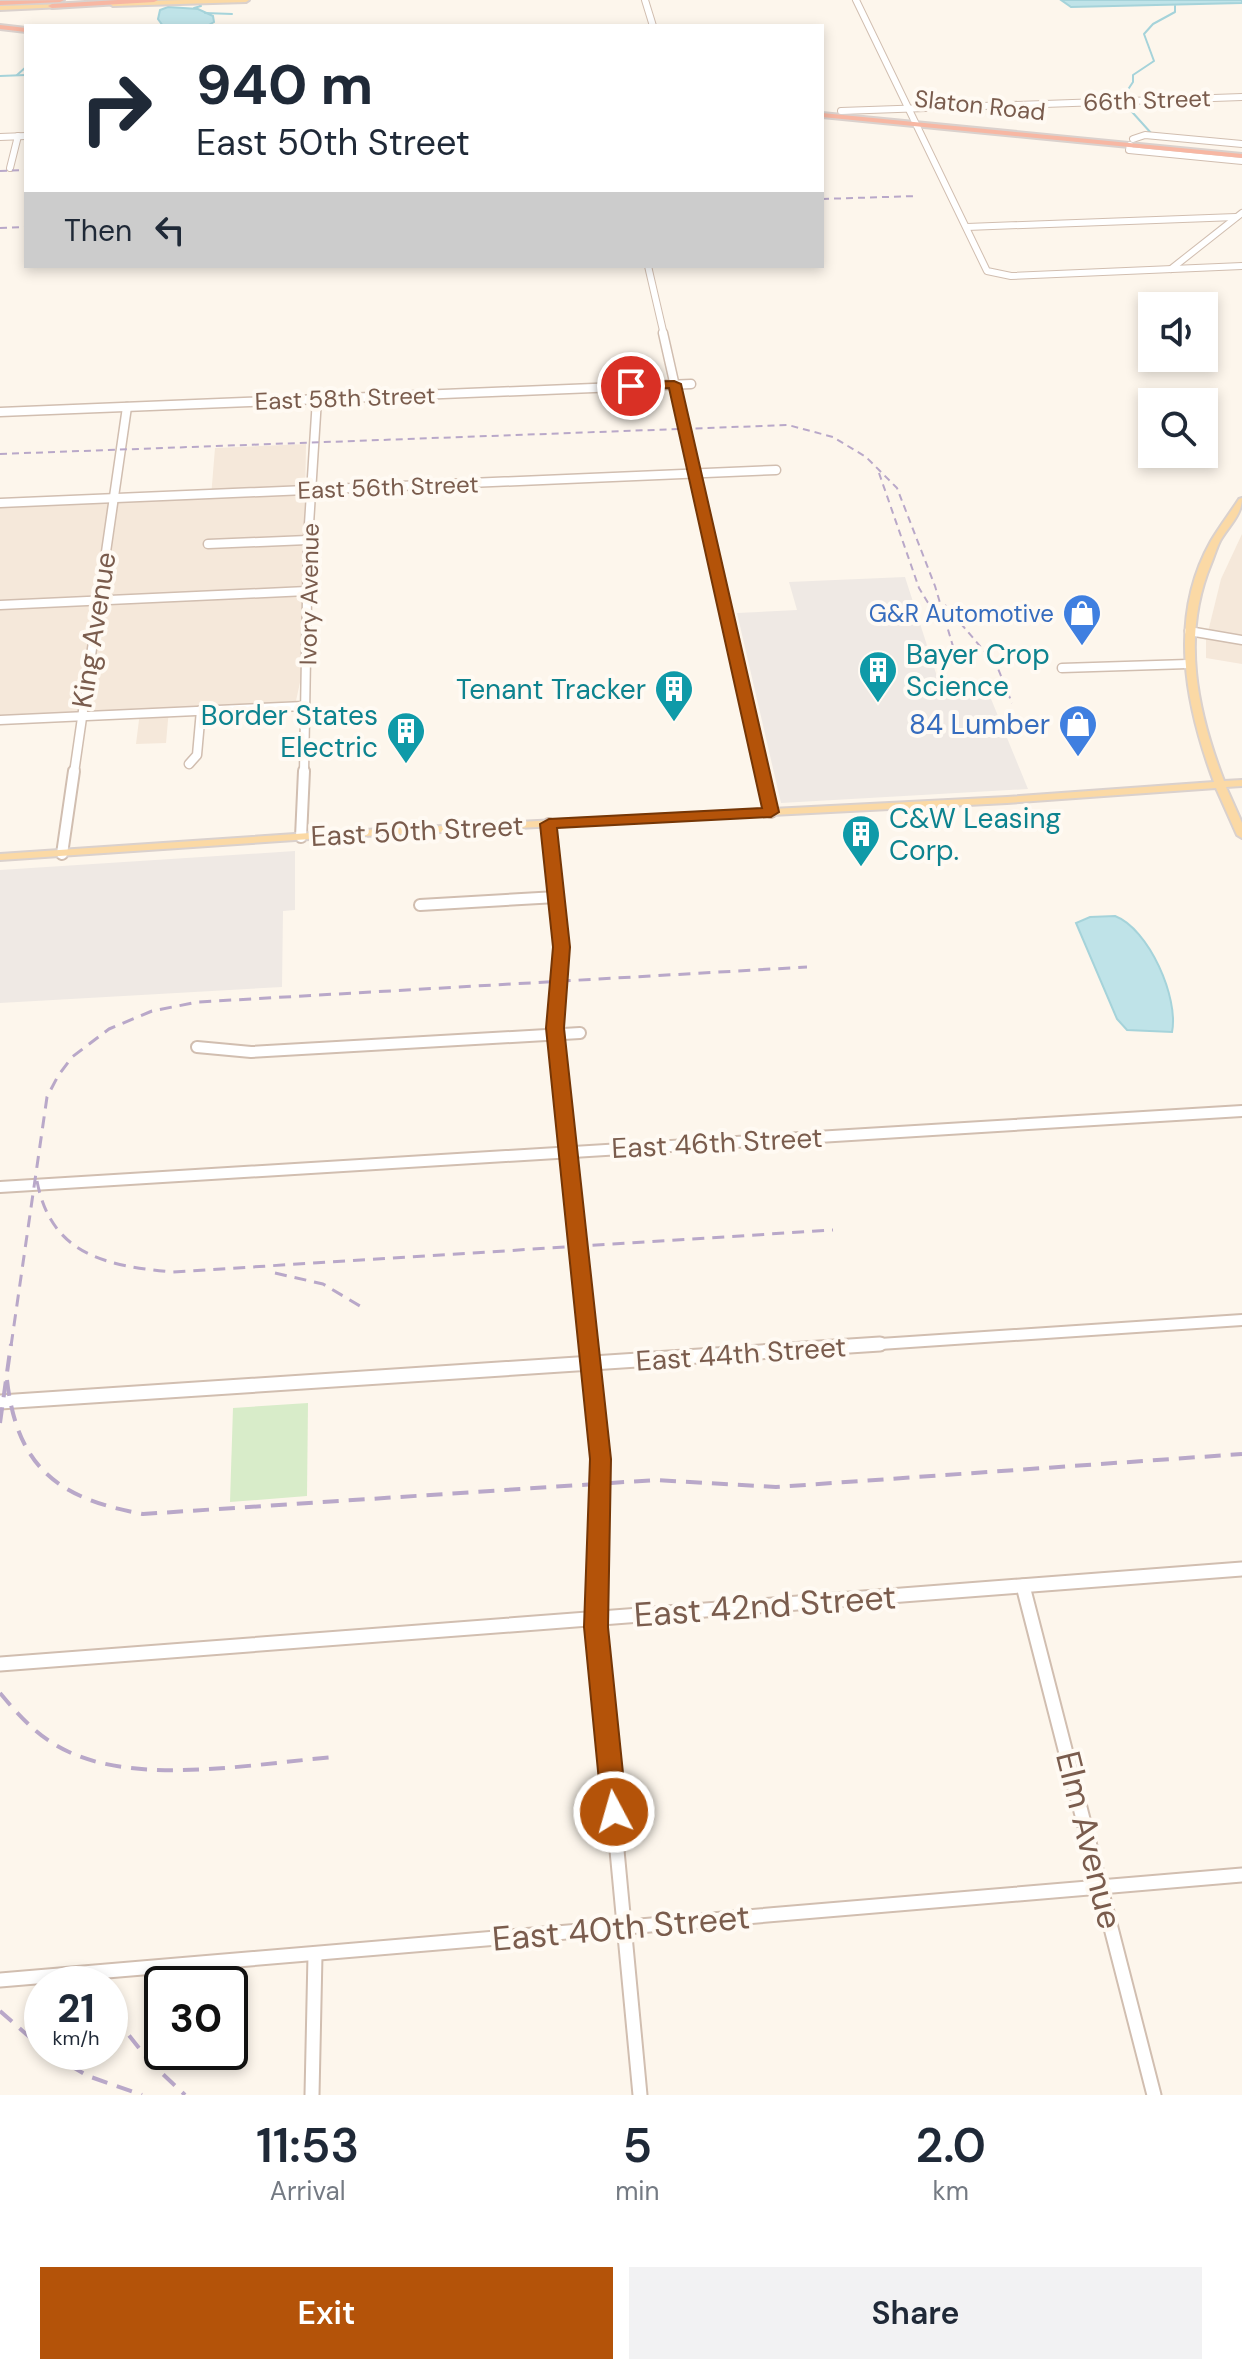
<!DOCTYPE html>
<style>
:root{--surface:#fff;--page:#f2f2f3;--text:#1f2937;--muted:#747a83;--accent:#b45309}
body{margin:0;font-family:"DM Sans",sans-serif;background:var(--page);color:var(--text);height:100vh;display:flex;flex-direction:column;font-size:30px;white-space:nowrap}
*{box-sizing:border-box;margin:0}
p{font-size:26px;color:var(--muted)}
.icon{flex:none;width:44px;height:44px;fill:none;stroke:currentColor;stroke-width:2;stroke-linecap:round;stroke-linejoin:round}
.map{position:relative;height:2095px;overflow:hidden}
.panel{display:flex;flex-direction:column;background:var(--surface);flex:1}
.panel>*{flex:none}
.guide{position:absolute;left:24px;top:24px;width:800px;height:244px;border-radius:0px;box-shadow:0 4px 12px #0003;background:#fff;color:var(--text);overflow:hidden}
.controls{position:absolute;left:1138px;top:292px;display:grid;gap:16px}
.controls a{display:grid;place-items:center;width:80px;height:80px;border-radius:0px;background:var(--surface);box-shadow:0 4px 12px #0003;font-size:40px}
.speed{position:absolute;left:24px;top:1966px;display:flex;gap:16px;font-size:40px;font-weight:700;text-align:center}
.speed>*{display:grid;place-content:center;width:104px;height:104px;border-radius:50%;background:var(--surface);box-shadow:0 4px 12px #0003;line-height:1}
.speed small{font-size:20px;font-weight:400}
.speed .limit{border:4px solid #111;border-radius:12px;background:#fff;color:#111}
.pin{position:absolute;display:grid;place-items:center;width:68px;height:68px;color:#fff;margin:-34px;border:4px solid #fff;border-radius:50%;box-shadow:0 2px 8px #0007}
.me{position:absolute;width:88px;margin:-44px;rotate:354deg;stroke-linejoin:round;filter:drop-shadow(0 0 6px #0008)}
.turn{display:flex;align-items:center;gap:28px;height:168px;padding:0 40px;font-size:36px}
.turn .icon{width:104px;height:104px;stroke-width:2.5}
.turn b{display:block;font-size:56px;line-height:68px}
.then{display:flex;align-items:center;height:76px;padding:0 40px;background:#0003;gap:16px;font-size:30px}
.eta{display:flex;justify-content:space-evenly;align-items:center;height:136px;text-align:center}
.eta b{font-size:48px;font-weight:600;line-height:56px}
.action{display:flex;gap:16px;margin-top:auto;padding:16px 40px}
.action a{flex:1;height:92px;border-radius:0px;background:var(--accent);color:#fff;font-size:32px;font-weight:600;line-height:92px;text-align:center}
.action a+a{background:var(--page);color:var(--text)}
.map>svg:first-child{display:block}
</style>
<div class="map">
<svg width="1242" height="2095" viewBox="0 0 1242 2095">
<rect width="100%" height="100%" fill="#fdf6ec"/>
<!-- residential -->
<g fill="#f5e8da">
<path d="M306 444 302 673 296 701 169 709 166 743 136 744 140 712 0 718V506L211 497 215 448Z"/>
<path d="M1242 534V664L1206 658V640L1221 579Z"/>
</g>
<!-- industrial -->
<g fill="#efe9e4">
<path d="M905 577 943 695 989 694 1028 789 781 803 737 613 797 610 789 582Z"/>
<path d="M295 851V910L283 911 282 987 0 1003V870Z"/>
</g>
<!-- green -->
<path fill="#d8ecc9" d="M308 1403 307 1496 230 1502 233 1408Z"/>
<!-- water -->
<g fill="#bfe3e8" stroke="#a5d3da" stroke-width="2">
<path d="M1061 0H1242V3L1071 7Z"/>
<path d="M168 7 198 9 213 16 214 22 207 26H163L158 19 160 10Z"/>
<path d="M1115 916C1149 929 1179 998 1172 1032L1127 1030 1117 1019 1076 923 1090 917Z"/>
</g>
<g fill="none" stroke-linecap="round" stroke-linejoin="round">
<!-- stream -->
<g stroke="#a5d3da" stroke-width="2">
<path d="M194 8 201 6 198 3"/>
<path d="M205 13 232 14"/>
<path d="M17 75 26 67"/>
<path d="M0 76 26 75"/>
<path d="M1121 100 1133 82V75L1154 61 1144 34 1153 24 1175 12V6"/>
<path d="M1124 103 1151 133"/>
</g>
<!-- minor-far3 casing -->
<g stroke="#d1beb0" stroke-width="8">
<g id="minor-far3">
<path d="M645 0 653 26"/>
<path d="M856 0 987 271 1011 276 1242 266"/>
<path d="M841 111 1242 97"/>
<path d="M0 137 26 136"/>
<path d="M1133 139 1145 135 1242 144"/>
<path d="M1130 145 1129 150 1242 161"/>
<path d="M10 168 18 136"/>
<path d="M967 227 1236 217"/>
<path d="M648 266 664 335"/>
<path d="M1171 269 1242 213"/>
</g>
</g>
<!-- minor-far2 casing -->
<g stroke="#d1beb0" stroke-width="11">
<g id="minor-far2">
<path d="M663 333 762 773"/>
<path d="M0 412 691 384"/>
<path d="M0 503 776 470"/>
<path d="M208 544 308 540"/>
<path d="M0 605 307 591"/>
<path d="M1189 631 1242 640"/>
<path d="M1062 668 1188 664"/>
<path d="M0 720 304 706"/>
<path d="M189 764 197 755 201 710"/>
<path d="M74 773 127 407"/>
<path d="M304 773 308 540 317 399"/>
</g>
</g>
<!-- minor-far1 casing -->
<g stroke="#d1beb0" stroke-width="14">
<g id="minor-far1">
<path d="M762 771 771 812"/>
<path d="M549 824 562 947 555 1028 589 1346"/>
<path d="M301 837 304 771"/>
<path d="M62 854 74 771"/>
<path d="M420 905 557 897"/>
<path d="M197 1047 251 1052 580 1033"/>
<path d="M0 1187 1242 1111"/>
<path d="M850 1346 1242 1320"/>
</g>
</g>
<!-- minor casing -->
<g stroke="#d1beb0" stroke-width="17">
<g id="minor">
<path d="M589 1344 601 1459 596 1627 640 2095"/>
<path d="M0 1402 880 1344"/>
<path d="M1023 1586 1154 2095"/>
<path d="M0 1664 1242 1569"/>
<path d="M0 1980 1242 1875"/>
<path d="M312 2095 315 1955"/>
</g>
</g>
<!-- major casing -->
<g stroke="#dad1cd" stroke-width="4">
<g id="major">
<path d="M185 0H249L246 2 113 6 110 4 113 2Z"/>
<path d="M65 4 63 7 0 10V6Z"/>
<path d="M1242 498C1242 515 1228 527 1220 541 1216 549 1214 557 1211 564 1181 636 1197 711 1224 781L1242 780V786L1226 787 1242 823V838L1237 835 1216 788 1007 803 325 838 0 860V854L325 832 1007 797 1214 782C1185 704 1168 617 1211 541 1220 526 1230 513 1239 499Z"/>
</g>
</g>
<!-- highway casing -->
<g stroke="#dad1cd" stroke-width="4">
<g id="highway">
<path d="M64 0 60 2 0 5V1Z"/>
<path d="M118 0H158L154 2 52 8 48 6 52 4Z"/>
<path d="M0 25 26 28V32L0 29Z"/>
<path d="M822 113 1242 154V158L822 117Z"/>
</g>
</g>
<!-- minor-far3 -->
<use href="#minor-far3" stroke="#fff" stroke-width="6"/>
<!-- minor-far2 -->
<use href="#minor-far2" stroke="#fff" stroke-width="8"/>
<!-- minor-far1 -->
<use href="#minor-far1" stroke="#fff" stroke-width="10"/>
<!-- minor -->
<use href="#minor" stroke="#fff" stroke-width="13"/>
<!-- major -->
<use href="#major" fill="#fbd9a5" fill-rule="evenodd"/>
<!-- highway -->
<use href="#highway" fill="#f7b7a3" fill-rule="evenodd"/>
<!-- rail-far2 -->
<g stroke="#b9a8c9" stroke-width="2" stroke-dasharray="7 5" stroke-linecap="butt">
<path d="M0 171 26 170"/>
<path d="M822 199 917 196"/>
<path d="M0 228 26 227"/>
<path d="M0 454 788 425 833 437 866 457 897 488 935 586 958 663"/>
<path d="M879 473 919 588 941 624"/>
<path d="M945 605 997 666 1012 703"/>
</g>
<!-- rail-far1 -->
<g stroke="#b9a8c9" stroke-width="3" stroke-dasharray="12 8" stroke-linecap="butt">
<path d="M37 1181C51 1255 106 1266 173 1272L833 1230"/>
<path d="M275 1273 323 1284 360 1306"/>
<path d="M11 1346 47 1097 58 1076 72 1057 109 1029 152 1011 198 1002 807 967"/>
</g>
<!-- rail -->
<g stroke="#b9a8c9" stroke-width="4" stroke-dasharray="16 10" stroke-linecap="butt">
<path d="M7 1380C17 1468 59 1499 143 1514L656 1480 776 1487 1242 1454"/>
<path d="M0 1423 11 1344"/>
<path d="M0 1693C20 1717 40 1739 69 1752 142 1786 257 1763 336 1757"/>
<path d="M0 2011 42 2048"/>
<path d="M113 2015 150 2062 185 2095"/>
<path d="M47 2052 88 2076 142 2095"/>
</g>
</g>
<!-- route -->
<path fill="#b45309" stroke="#753606" stroke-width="2" d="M674 381 681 384 779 812 771 817 557 828 570 947 564 1028 611 1459 608 1627 627 1812 623 1820 614 1824 605 1820 602 1812 584 1627 590 1459 546 1028 553 947 540 824 549 819 762 808 669 388 631 390 625 386 631 382Z"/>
<!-- icons -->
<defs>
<g id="shop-pin" transform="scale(2)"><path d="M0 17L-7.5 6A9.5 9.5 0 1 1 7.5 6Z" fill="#3f7fe0" stroke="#fffaf3"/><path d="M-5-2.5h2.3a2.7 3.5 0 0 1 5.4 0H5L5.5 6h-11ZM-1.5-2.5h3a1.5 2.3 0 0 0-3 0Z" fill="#fff"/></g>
<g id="building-pin" transform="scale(2)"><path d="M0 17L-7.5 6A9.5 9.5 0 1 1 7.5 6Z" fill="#0f9aa8" stroke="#fffaf3"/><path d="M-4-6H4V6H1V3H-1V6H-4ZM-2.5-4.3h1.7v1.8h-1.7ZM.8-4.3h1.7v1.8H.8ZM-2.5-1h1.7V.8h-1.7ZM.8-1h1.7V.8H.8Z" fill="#fff"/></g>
</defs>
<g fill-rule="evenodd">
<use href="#shop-pin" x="1082" y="613"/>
<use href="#building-pin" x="878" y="670"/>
<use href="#building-pin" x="674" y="689"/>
<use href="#shop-pin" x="1078" y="724"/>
<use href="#building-pin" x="406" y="731"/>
<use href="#building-pin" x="861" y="834"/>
</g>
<g text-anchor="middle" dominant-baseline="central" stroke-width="8" stroke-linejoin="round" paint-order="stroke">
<!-- far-street labels -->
<g font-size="24" fill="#7a5c4d" stroke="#fffaf3">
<text transform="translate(1147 100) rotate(-2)">66th Street</text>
<text transform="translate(980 105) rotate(6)">Slaton Road</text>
<text transform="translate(345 398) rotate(-2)">East 58th Street</text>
<text transform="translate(388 487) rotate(-2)">East 56th Street</text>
<text transform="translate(309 594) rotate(-89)">Ivory Avenue</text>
</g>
<!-- far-shop labels -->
<g font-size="24" fill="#366cbe" stroke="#fffaf3" text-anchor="end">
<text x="1054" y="613">G&amp;R Automotive</text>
</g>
<!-- street labels -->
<g font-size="28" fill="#7a5c4d" stroke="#fffaf3">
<text transform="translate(94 630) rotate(-81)">King Avenue</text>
<text transform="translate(417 831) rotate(-3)">East 50th Street</text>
<text transform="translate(717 1143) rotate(-3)">East 46th Street</text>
<text transform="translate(741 1354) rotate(-4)">East 44th Street</text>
</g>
<!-- culture labels -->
<g font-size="28" fill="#0d838f" stroke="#fffaf3" text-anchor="start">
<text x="906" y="654">Bayer Crop<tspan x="906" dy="32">Science</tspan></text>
<text x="646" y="689" text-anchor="end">Tenant Tracker</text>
<text x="378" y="715" text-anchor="end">Border States<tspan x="378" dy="32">Electric</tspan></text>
<text x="889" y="818">C&amp;W Leasing<tspan x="889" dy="32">Corp.</tspan></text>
</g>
<!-- shop labels -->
<g font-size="28" fill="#366cbe" stroke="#fffaf3" text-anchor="end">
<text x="1050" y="724">84 Lumber</text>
</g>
<!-- near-street labels -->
<g font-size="34" fill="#7a5c4d" stroke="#fffaf3">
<text transform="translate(765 1606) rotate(-4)">East 42nd Street</text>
<text transform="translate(1089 1840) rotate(76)">Elm Avenue</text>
<text transform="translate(621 1928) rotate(-5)">East 40th Street</text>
</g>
</g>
</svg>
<div class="controls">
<a><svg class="icon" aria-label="sound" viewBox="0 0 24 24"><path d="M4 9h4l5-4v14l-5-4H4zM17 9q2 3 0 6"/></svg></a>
<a><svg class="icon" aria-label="search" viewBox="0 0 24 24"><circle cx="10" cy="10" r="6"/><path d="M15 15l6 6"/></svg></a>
</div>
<div class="speed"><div>21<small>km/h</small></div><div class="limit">30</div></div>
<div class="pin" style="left:631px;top:386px;background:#d93025"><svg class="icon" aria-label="arrive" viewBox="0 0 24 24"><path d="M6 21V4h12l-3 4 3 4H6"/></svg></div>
<svg class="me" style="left:614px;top:1812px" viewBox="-20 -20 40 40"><circle r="17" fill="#b45309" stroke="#fff" stroke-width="3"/><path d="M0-11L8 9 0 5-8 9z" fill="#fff"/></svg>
<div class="guide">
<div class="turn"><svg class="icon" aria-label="right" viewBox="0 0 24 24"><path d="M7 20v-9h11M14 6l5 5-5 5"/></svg><div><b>940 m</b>East 50th Street</div></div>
<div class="then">Then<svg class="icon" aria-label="left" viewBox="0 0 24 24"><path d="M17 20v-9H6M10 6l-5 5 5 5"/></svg></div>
</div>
</div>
<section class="panel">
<div class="eta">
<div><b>11:53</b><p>Arrival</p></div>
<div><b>5</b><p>min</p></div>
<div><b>2.0</b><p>km</p></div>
</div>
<div class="action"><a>Exit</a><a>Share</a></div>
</section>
